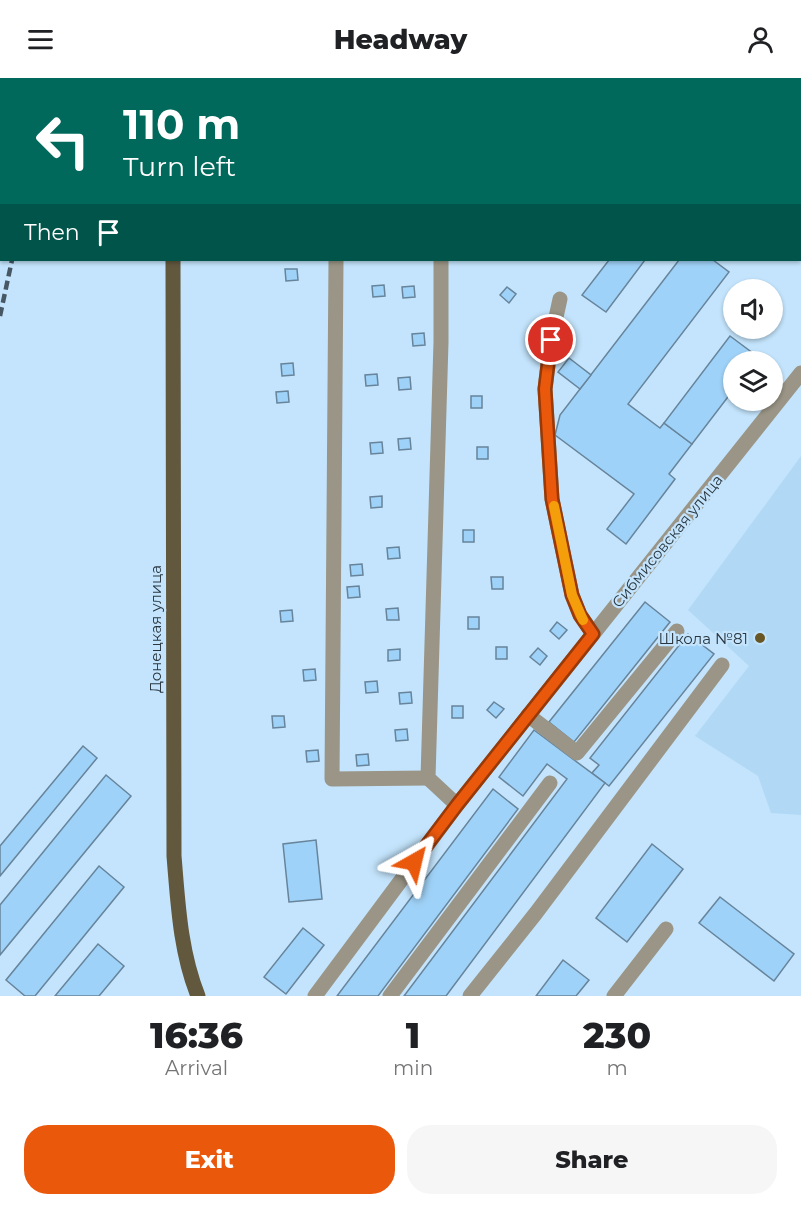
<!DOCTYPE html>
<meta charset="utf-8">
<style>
:root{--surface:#fff;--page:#f6f6f6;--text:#202124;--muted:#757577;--accent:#ea580c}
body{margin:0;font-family:Montserrat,sans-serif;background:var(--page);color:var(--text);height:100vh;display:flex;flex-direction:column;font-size:22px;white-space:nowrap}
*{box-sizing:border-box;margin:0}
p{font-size:20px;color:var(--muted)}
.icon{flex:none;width:33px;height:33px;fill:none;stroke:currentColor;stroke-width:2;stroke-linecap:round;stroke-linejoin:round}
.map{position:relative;height:918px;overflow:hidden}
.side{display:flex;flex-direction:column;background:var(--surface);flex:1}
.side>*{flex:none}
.banner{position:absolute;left:0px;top:0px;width:801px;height:183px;box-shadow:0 2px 4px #0004;background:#00695c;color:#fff;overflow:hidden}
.buttons{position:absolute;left:723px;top:201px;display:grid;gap:12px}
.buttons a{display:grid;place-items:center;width:60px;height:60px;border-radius:50%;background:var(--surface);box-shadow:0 2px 4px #0004;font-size:30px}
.pin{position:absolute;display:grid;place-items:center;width:51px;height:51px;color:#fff;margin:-26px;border:3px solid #fff;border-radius:50%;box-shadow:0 2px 6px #0007}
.me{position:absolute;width:66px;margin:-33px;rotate:37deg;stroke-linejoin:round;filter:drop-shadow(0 0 4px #0008)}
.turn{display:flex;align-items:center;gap:21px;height:126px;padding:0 24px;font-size:27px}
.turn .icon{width:78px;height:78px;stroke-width:2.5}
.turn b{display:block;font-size:42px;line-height:51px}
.then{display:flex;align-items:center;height:57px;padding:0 24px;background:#0003;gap:12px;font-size:22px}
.eta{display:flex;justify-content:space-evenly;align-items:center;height:102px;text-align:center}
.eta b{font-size:36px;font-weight:800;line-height:42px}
.primary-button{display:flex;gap:12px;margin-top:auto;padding:12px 24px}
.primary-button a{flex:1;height:69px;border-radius:24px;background:var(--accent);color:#fff;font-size:24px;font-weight:800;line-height:69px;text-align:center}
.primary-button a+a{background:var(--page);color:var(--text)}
header{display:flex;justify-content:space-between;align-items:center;height:78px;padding:0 24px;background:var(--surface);font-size:27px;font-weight:800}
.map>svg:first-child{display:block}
</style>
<header><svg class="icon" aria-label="menu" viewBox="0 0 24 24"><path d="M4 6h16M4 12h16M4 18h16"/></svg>Headway<svg class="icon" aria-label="person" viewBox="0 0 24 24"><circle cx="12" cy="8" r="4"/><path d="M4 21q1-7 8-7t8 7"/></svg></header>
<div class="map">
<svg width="801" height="918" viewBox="0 0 801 918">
<rect width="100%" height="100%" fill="#c3e4fc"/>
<!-- built -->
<path fill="#b1d9f5" d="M801 378V737L771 735 758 698 695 658 749 588 688 532Z"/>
<!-- building -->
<g fill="#9fd2f8" stroke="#67849b" stroke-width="1.5">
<path d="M609 182H645L606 234 582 217Z"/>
<path d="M679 182H713L729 194 628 326 660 350 664 345 692 366 669 396 675 401 626 466 607 451 634 416 555 357 560 337Z"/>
<path d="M285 191H297L298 202 286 203Z"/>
<path d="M384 207 385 218 373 219 372 208Z"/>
<path d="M414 208 415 219 403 220 402 209Z"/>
<path d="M507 209 516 216 509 225 500 217Z"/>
<path d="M424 255 425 267 413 268 412 256Z"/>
<path d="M730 258 758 279 754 284H734V311L692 366 664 345Z"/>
<path d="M569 280 591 297 580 311 558 294Z"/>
<path d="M293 285 294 297 282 298 281 286Z"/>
<path d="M377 296 378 307 366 308 365 297Z"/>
<path d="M410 299 411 311 399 312 398 300Z"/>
<path d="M288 313 289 324 277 325 276 314Z"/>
<rect x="471" y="318" width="11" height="12"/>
<path d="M410 360 411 371 399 372 398 361Z"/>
<path d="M382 364 383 375 371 376 370 365Z"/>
<rect x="477" y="369" width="11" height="12"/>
<path d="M382 418V429L371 430 370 419Z"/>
<rect x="463" y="452" width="11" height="12"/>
<path d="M399 469 400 480 388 481 387 470Z"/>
<path d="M362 486 363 497 351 498 350 487Z"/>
<path d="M491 499H503V511H492Z"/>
<path d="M359 508 360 519 348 520 347 509Z"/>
<path d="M645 524 670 544 574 664 549 644Z"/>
<path d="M398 530 399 542H387L386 531Z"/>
<path d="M292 532 293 543 281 544 280 533Z"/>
<rect x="468" y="539" width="11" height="12"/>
<path d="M557 544 567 552 559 561 550 553Z"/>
<path d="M688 556 714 576 609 708 592 695 599 687 590 680Z"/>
<rect x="496" y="569" width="11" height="12"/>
<path d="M538 570 547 578 540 587 530 579Z"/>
<path d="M400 571V582L388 583V572Z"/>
<path d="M315 591 316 602 304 603 303 592Z"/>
<path d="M377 603 378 614 366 615 365 604Z"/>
<path d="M411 614 412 625 400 626 399 615Z"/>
<path d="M494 624 504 631 496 640 487 632Z"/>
<rect x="452" y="628" width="11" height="12"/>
<path d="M272 638H284L285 649 273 650Z"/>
<path d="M407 651 408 662 396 663 395 652Z"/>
<path d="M534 652 605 705 446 918H404L567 701 547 686 523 718 499 699Z"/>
<path d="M83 668 97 680 0 798V768Z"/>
<path d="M318 672 319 683 307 684 306 673Z"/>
<path d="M368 676 369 687 357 688 356 677Z"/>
<path d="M106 697 131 718 0 877V827Z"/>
<path d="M493 711 518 731 378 918H337Z"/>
<path d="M316 762 322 821 289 824 283 766Z"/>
<path d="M652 766 683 791 627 864 596 840Z"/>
<path d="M99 788 124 809 35 918H25L6 902Z"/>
<path d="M720 819 794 876 774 903 699 845Z"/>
<path d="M303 850 324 867 286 916 264 899Z"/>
<path d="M98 866 124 888 99 918H55Z"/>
<path d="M563 882 589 902 576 918H536Z"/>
</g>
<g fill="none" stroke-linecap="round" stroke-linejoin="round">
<!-- minor -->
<g stroke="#9a9586" stroke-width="15">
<path d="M256 0V2"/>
<path d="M419 0V2"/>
<path d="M338 2 339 0"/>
<path d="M336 182 332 701 428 700"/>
<path d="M441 182V264L428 700 457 727"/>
<path d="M560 221 551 262 545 311 552 421 572 517 580 537 593 556"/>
<path d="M528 637 577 675 677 553"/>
<path d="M315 918 457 727 801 295"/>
<path d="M390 918 550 705"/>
<path d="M470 918 536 835 722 587"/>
<path d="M614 918 666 851"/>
</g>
<!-- major -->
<g stroke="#61583e" stroke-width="15">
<path d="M173 0V2"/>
<path d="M173 182 174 778C178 825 180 873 198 918"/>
</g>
<!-- rail -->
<g stroke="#475763" stroke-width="4.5" stroke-dasharray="9 4.5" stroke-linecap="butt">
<path d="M43 2V0"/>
<path d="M0 238 12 182"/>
</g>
</g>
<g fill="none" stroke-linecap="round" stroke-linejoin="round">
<!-- route casing -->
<g stroke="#983908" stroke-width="15">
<path id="route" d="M414 784 457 727 593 556 580 537 572 517 552 421 545 311 551 262"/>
</g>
<!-- route -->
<use href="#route" stroke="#ea580c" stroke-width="10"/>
<!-- slow -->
<path stroke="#f59e0b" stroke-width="10" d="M554 428 572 517 583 542"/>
</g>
<!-- markers -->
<circle fill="#685725" stroke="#c3e4fc" stroke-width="2" cx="760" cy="560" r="6"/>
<g text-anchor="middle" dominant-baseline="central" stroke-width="4.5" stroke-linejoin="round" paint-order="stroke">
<!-- street labels -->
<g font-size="15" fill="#29363f" stroke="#c3e4fc">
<text transform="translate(667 463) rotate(-51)">Сибмисовская улица</text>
<text transform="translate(155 551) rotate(-90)">Донецкая улица</text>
</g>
<!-- poi labels -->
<g font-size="15" fill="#29363f" stroke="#c3e4fc" text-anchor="end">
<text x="748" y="560">Школа №81</text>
</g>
</g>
</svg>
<div class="buttons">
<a><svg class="icon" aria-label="sound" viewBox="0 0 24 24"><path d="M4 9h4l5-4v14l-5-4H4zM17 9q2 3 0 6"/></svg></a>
<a><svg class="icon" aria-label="layers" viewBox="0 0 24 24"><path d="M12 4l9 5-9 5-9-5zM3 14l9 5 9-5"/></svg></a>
</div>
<div class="pin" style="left:551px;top:262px;background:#d93025"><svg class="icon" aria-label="arrive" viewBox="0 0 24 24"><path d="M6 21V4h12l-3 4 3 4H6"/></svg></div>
<svg class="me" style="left:414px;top:784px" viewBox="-20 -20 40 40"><path d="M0-17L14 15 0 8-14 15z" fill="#ea580c" stroke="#fff" stroke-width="4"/></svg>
<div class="banner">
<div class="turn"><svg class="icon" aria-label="left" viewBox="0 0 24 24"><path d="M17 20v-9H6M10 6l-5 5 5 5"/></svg><div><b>110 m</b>Turn left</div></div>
<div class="then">Then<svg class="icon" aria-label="arrive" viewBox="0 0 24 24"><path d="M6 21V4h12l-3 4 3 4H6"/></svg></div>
</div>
</div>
<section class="side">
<div class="eta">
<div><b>16:36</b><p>Arrival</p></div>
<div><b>1</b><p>min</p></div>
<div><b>230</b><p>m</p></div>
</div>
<div class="primary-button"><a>Exit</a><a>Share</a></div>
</section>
